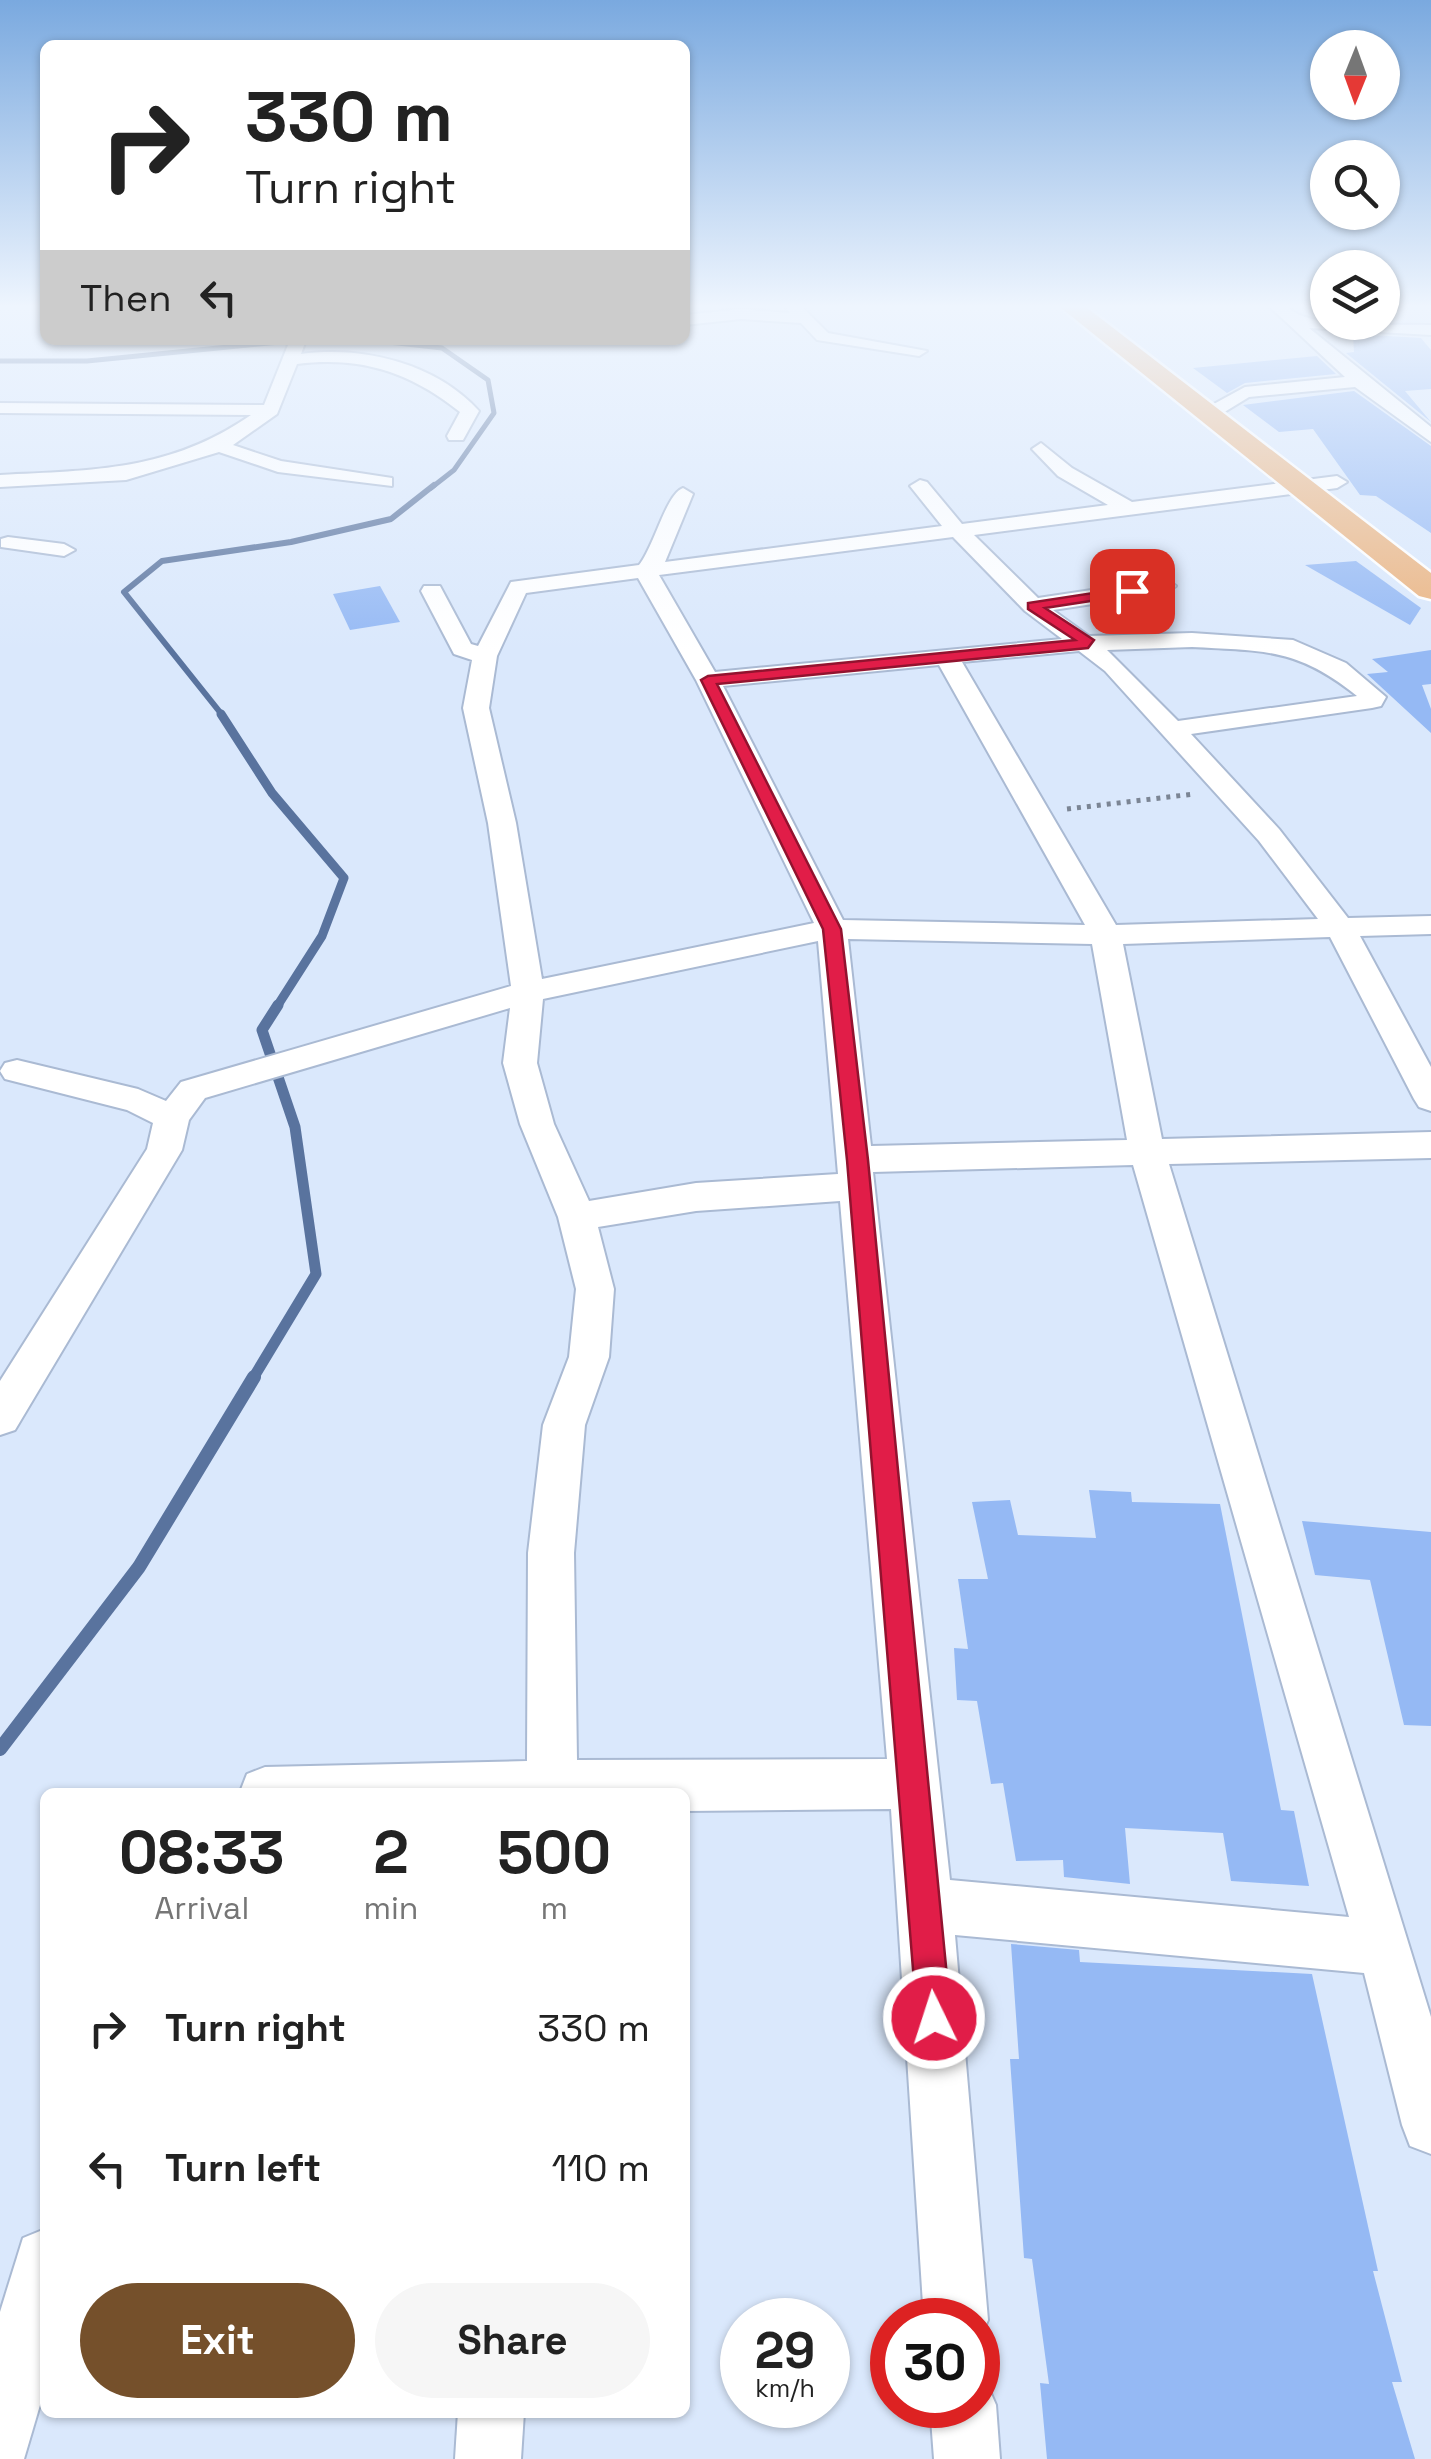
<!DOCTYPE html>
<style>
:root{--surface:#fff;--page:#f6f6f6;--text:#222;--muted:#767676;--accent:#75502b}
body{margin:0;font-family:"Space Grotesk",sans-serif;background:var(--page);color:var(--text);height:100vh;display:flex;flex-direction:column;font-size:38px;white-space:nowrap}
*{box-sizing:border-box;margin:0}
p{font-size:32px;color:var(--muted)}
.icon{flex:none;width:55px;height:55px;fill:none;stroke:currentColor;stroke-width:2;stroke-linecap:round;stroke-linejoin:round}
.map{position:relative;flex:1;overflow:hidden}
.panel{position:absolute;left:40px;top:1788px;width:650px;height:630px;display:flex;flex-direction:column;background:var(--surface);border-radius:15px;box-shadow:0 2px 8px #0004}
.panel>*{flex:none}
.top-card{position:absolute;left:40px;top:40px;width:650px;height:305px;border-radius:15px;box-shadow:0 2px 8px #0004;background:#fff;color:var(--text);overflow:hidden}
.needle{width:65px;rotate:181deg}
.controls{position:absolute;left:1310px;top:30px;display:grid;gap:20px}
.controls a{display:grid;place-items:center;width:90px;height:90px;border-radius:50%;background:var(--surface);box-shadow:0 2px 8px #0004;font-size:50px}
.speed{position:absolute;left:720px;top:2298px;display:flex;gap:20px;font-size:50px;font-weight:700;text-align:center}
.speed>*{display:grid;place-content:center;width:130px;height:130px;border-radius:50%;background:var(--surface);box-shadow:0 2px 8px #0004;line-height:1}
.speed small{font-size:25px;font-weight:400}
.speed .limit{border:15px solid #d22;background:#fff;color:#111}
.pin{position:absolute;display:grid;place-items:center;width:85px;height:85px;color:#fff;margin:-42px;border-radius:20px;box-shadow:0 5px 15px #0006}
.me{position:absolute;width:110px;margin:-55px;rotate:356deg;stroke-linejoin:round;filter:drop-shadow(0 0 8px #0008)}
.turn{display:flex;align-items:center;gap:35px;height:210px;padding:0 40px;font-size:45px}
.turn .icon{width:130px;height:130px;stroke-width:2.5}
.turn b{display:block;font-size:70px;line-height:85px}
.then{display:flex;align-items:center;height:95px;padding:0 40px;background:#0003;gap:20px;font-size:38px}
.eta{display:flex;justify-content:space-evenly;align-items:center;height:170px;text-align:center}
.eta b{font-size:60px;font-weight:700;line-height:70px}
.primary-button{display:flex;gap:20px;margin-top:auto;padding:20px 40px}
.primary-button a{flex:1;height:115px;border-radius:60px;background:var(--accent);color:#fff;font-size:40px;font-weight:700;line-height:115px;text-align:center}
.primary-button a+a{background:var(--page);color:var(--text)}
ul{padding:0;list-style:none}
li{display:flex;align-items:center;gap:30px;height:140px;padding:0 40px}
li div{flex:1}
li b{display:block;font-size:38px}
li em{font-style:normal}
.map>svg:first-child{display:block}
</style>
<div class="map">
<svg width="1431" height="2459" viewBox="0 0 1431 2459">
<rect width="100%" height="100%" fill="#dae8fc"/>
<g fill="none" stroke-linecap="round" stroke-linejoin="round">
<!-- stream-far4 -->
<g stroke="#59739e" stroke-width="5">
<path d="M371 340 442 348 488 380 494 413 454 470 431 488"/>
<path d="M0 361H87L300 340"/>
</g>
<!-- stream-far3 -->
<path stroke="#59739e" stroke-width="6" d="M223 716 124 592 162 561 291 542 391 519 434 485"/>
<!-- stream-far2 -->
<path stroke="#59739e" stroke-width="9" d="M221 714 272 793 344 878 322 936 276 1008"/>
<!-- stream-far1 -->
<path stroke="#59739e" stroke-width="11" d="M252 1380 316 1274 295 1127 262 1030 278 1005"/>
<!-- stream -->
<path stroke="#59739e" stroke-width="14" d="M0 1749 139 1567 254 1377"/>
</g>
<!-- building -->
<g fill="#95b9f4">
<path d="M1353 334 1421 338 1431 350V389L1405 391 1431 422 1346 353 1354 352Z"/>
<path d="M1317 356 1336 374 1245 383 1227 393 1193 368Z"/>
<path d="M1354 391 1431 446V533L1376 496 1360 495 1313 429 1279 432 1243 405Z"/>
<path d="M1356 561 1421 608 1410 625 1305 565Z"/>
<path d="M380 586 400 622 350 630 333 594Z"/>
<path d="M1431 650V684L1422 685 1431 709V733L1367 674 1388 672 1372 659Z"/>
<path d="M1089 1490 1131 1492 1132 1502 1220 1504 1281 1810 1294 1811 1309 1886 1231 1881 1223 1833 1125 1828 1130 1884 1064 1877 1063 1860 1016 1861 1003 1783 991 1784 977 1701 957 1700 954 1648 968 1649 958 1579H988L972 1502 1010 1500 1018 1535 1096 1538Z"/>
<path d="M1302 1521 1431 1532V1726L1404 1725 1370 1580 1315 1575Z"/>
<path d="M1011 1944 1079 1950 1080 1962 1312 1974 1378 2271H1373L1402 2382H1392L1415 2459H1047L1040 2383 1049 2384 1032 2259 1024 2258 1010 2059H1019Z"/>
</g>
<g fill="none" stroke-linecap="round" stroke-linejoin="round">
<!-- minor casing -->
<g stroke="#aabad3" stroke-width="4">
<g id="minor">
<path d="M786 307H802L828 333 927 351 919 356 817 340 801 323 741 319 685 325V315L741 309 790 313Z"/>
<path d="M1270 307H1287C1313 331 1391 323 1431 325V335L1309 328 1431 427V442L1355 387 1249 397 1213 419H1201V411L1245 387 1345 377Z"/>
<path d="M290 340H306L301 354C364 346 435 363 479 411L463 440H449L447 436 460 412C410 372 361 356 297 364L277 414 233 445 281 461 392 478V486L278 472 219 452 126 480 0 487V475C95 470 170 471 251 415L0 413V403L264 405Z"/>
<path d="M1041 443 1072 468 1132 502 1337 476 1347 482 1337 488 974 535 1038 598 1165 579 1176 586 1165 593 1053 610 1089 636 1192 633 1293 640 1346 663 1386 697 1381 706 1372 708 1191 734 1279 829 1348 918 1431 916V934L1360 936 1431 1067V1111L1419 1107 1414 1099 1330 937 1123 944 1162 1139 1431 1132V1158L1169 1164 1431 2017V2154L1410 2146 1402 2125 1364 1973 955 1935 988 2320 978 2343V2320H924L891 1809 685 1811V1792H240L247 1774 265 1767 527 1761 528 1553 543 1425 569 1357 576 1289 558 1217 520 1124 503 1063 510 1008 205 1098 189 1120 182 1150 15 1430 0 1435V1381L147 1149 153 1123 127 1110 5 1079 0 1071 5 1063 17 1060 138 1089 166 1101 181 1082 511 986 488 823 463 708 472 660 454 654 421 591 424 586H440L471 644 478 646 511 582 639 565C654 547 666 494 683 488L693 494 665 562 942 526 910 486 920 480 927 482 962 524 1108 505 1058 476 1032 449ZM953 537 1025 611 1062 639 715 672 659 575ZM638 578 696 680 814 923 542 979 516 823 489 708 497 656 526 593ZM1192 647C1265 651 1297 648 1357 696L1178 721 1107 650ZM1079 651 1105 671 1259 841 1318 919 1116 925 962 662ZM939 665 1085 925 843 920 723 686ZM848 939 1092 944 1127 1140 871 1146ZM818 941 838 1174 696 1183 589 1201 554 1124 537 1063 543 999ZM1133 1165 1349 1917 950 1880 873 1172ZM840 1201 887 1759 577 1760 574 1553 585 1425 609 1357 614 1289 598 1227 696 1211Z"/>
<path d="M8 537 64 544 75 550 64 556 1 547V539Z"/>
<path d="M45 2229V2388L24 2459H0V2312L23 2238Z"/>
<path d="M978 2378 986 2382 996 2405 1000 2459H934L930 2405H978Z"/>
<path d="M458 2412H524L521 2459H455Z"/>
</g>
</g>
<!-- highway casing -->
<g stroke="#fff" stroke-width="5">
<path id="highway" d="M1060 307H1086L1431 573V599L1419 596Z"/>
</g>
<!-- path -->
<path stroke="#7b8594" stroke-width="5" stroke-dasharray="4 6" stroke-linecap="butt" d="M1067 809 1194 794"/>
<!-- minor -->
<use href="#minor" fill="#fff" fill-rule="evenodd"/>
<!-- highway -->
<use href="#highway" fill="#ebb481" fill-rule="evenodd"/>
</g>
<!-- sky -->
<linearGradient id="sky" x2="0" y2="1"><stop stop-color="#7aa9df"/><stop offset="0.47" stop-color="#eef5fe"/><stop offset="1" stop-color="#eef5fe" stop-opacity="0"/></linearGradient>
<rect width="1431" height="652" fill="url(#sky)"/>
<!-- route -->
<path fill="#e11d48" stroke="#92132f" stroke-width="2.5" d="M1132 587 1136 594 1045 608 1094 640 1088 648 717 684 841 929 868 1160 951 2018 946 2030 934 2035 922 2030 917 2018 847 1160 823 929 701 680 708 676 1075 640 1028 609V603Z"/>
</svg>
<div class="controls">
<a><svg class="needle" viewBox="-14 -14 28 28"><path d="M0-13l5 13h-10z" fill="#e53935"/><path d="M0 13l5-13h-10z" fill="#767676"/></svg></a>
<a><svg class="icon" aria-label="search" viewBox="0 0 24 24"><circle cx="10" cy="10" r="6"/><path d="M15 15l6 6"/></svg></a>
<a><svg class="icon" aria-label="layers" viewBox="0 0 24 24"><path d="M12 4l9 5-9 5-9-5zM3 14l9 5 9-5"/></svg></a>
</div>
<div class="speed"><div>29<small>km/h</small></div><div class="limit">30</div></div>
<div class="pin" style="left:1132px;top:591px;background:#d93025"><svg class="icon" aria-label="arrive" viewBox="0 0 24 24"><path d="M6 21V4h12l-3 4 3 4H6"/></svg></div>
<svg class="me" style="left:934px;top:2018px" viewBox="-20 -20 40 40"><circle r="17" fill="#e11d48" stroke="#fff" stroke-width="3"/><path d="M0-11L8 9 0 5-8 9z" fill="#fff"/></svg>
<div class="top-card">
<div class="turn"><svg class="icon" aria-label="right" viewBox="0 0 24 24"><path d="M7 20v-9h11M14 6l5 5-5 5"/></svg><div><b>330 m</b>Turn right</div></div>
<div class="then">Then<svg class="icon" aria-label="left" viewBox="0 0 24 24"><path d="M17 20v-9H6M10 6l-5 5 5 5"/></svg></div>
</div>
<section class="panel">
<div class="eta">
<div><b>08:33</b><p>Arrival</p></div>
<div><b>2</b><p>min</p></div>
<div><b>500</b><p>m</p></div>
</div>
<ul>
<li><svg class="icon" aria-label="right" viewBox="0 0 24 24"><path d="M7 20v-9h11M14 6l5 5-5 5"/></svg><div><b>Turn right</b></div><em>330 m</em></li>
<li><svg class="icon" aria-label="left" viewBox="0 0 24 24"><path d="M17 20v-9H6M10 6l-5 5 5 5"/></svg><div><b>Turn left</b></div><em>110 m</em></li>
</ul>
<div class="primary-button"><a>Exit</a><a>Share</a></div>
</section>
</div>
